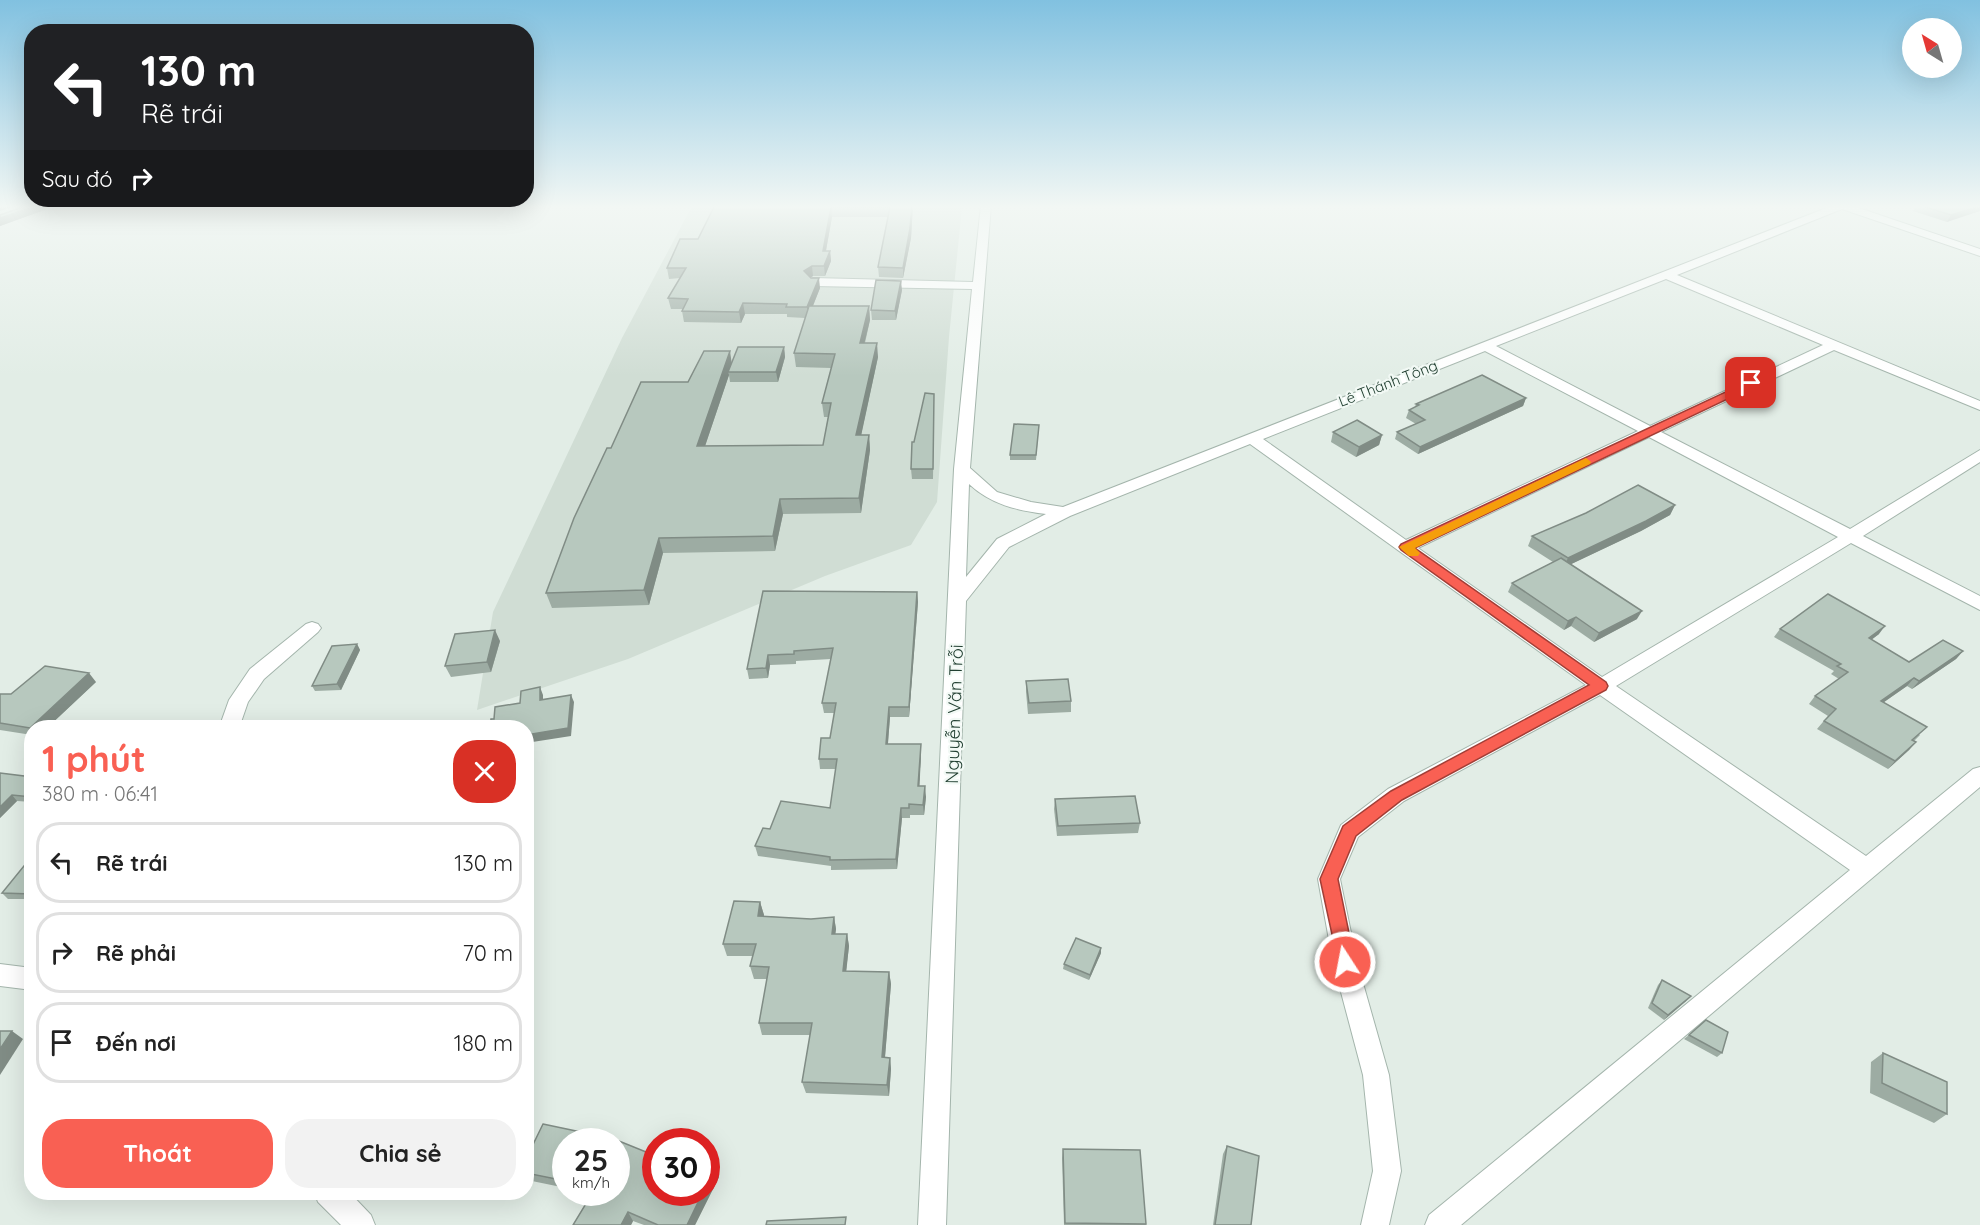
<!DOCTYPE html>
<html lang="vi">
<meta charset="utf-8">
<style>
:root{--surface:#fff;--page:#f2f2f2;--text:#222;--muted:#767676;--line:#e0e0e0;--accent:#f96053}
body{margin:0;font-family:Quicksand,sans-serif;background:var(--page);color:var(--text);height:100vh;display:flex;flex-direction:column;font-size:22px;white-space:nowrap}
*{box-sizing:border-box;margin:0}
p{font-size:20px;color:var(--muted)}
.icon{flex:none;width:33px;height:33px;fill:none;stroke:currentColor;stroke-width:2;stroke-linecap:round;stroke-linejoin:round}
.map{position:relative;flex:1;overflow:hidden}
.panel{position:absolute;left:24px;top:720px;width:510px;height:480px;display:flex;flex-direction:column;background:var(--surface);border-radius:24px;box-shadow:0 6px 24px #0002}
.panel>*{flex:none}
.guide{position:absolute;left:24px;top:24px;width:510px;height:183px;border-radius:24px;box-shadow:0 6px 24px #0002;background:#202124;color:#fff;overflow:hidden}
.needle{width:39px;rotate:323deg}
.fabs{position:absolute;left:1902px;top:18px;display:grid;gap:12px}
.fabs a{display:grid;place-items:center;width:60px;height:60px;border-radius:50%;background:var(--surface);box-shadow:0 6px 24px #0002;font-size:30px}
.speed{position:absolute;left:552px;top:1128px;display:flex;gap:12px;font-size:30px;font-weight:700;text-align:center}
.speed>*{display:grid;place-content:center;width:78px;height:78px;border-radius:50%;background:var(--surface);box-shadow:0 6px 24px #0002;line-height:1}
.speed small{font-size:15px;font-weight:400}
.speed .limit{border:9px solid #d22;background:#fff;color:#111}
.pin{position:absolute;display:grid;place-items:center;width:51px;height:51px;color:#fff;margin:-26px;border-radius:12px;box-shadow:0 3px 9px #0006}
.me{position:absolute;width:66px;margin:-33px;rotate:349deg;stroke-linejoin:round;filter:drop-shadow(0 0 4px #0008)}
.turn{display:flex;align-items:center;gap:21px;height:126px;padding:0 18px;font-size:27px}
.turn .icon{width:78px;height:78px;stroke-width:2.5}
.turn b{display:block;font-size:42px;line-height:51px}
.then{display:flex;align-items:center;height:57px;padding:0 18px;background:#0003;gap:12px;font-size:22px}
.round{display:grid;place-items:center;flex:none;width:63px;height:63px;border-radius:24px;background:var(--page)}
.headline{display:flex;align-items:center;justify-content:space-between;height:102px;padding:0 18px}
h1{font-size:36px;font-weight:700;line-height:45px;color:var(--accent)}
.cta{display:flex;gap:12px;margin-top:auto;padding:12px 18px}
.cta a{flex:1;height:69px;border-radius:24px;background:var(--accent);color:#fff;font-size:24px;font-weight:700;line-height:69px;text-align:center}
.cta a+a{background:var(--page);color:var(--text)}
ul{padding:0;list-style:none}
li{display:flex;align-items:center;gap:18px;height:81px;margin:0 12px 9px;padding:0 6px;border:3px solid var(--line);border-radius:24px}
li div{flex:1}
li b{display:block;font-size:22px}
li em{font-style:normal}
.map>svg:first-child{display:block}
</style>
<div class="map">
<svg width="1980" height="1225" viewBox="0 0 1980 1225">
<rect width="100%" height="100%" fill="#e2ede6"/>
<!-- built -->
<path fill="#d0ddd4" d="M692 206 962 207 949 337 937 502 911 545 825 576 628 659 477 710 493 612 622 338Z"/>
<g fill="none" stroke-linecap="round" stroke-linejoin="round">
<!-- minor casing -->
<g stroke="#a4b5ac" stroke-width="2">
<g id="minor">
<path d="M981 205H991L970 468 997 492 1031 502 1063 507 1834 205H1850L1980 249V256L1842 209 1677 275 1980 401V410L1834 350 1661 432 1850 529 1980 450V462L1863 536 1980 596V610L1851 543 1616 686 1866 856 1973 769 1980 767V787L1461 1225H1425L1429 1215 1850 870 1600 695 1404 801 1358 837 1340 879 1357 962 1389 1075 1401 1171 1389 1225H1361L1373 1171 1363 1075 1333 962 1318 879 1341 825 1388 789 1586 685 1250 444 1070 516 1009 547 966 601 946 1225H918L954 469 972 289 813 286 807 282 813 278 973 282ZM1666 279 1823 345 1650 426 1496 346ZM1485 351 1638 431 1406 540 1263 439ZM1649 437 1838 537 1602 677 1418 548ZM969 484C992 505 1016 510 1046 514L997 539 966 577Z"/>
<path d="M312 622 318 624 321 628 318 632 264 679 248 702 239 728H219L229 700 250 669 306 624Z"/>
<path d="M0 964 32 968V990L0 986Z"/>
<path d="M314 1192H349L371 1215 375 1225H341L318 1202Z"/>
</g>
</g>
<!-- minor -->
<use href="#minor" fill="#fff" fill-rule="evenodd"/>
</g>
<!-- wall -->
<g fill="#9daca3">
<path d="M28 205H59L54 206 53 210 47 209 0 226V215Z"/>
<path d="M715 205H913L911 238 903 278 879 277 878 267 888 217H832L826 251H830L831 261 825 276H813L810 278 820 288 813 306H869L870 320 865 343 878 357 861 435H869L870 450 861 513 783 514 775 551 663 553 649 605 552 608 546 593 611 448 688 382 732 362 784 347 785 357 778 382H730L729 375 705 446 823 445 828 417H824L822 403 831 368 796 367 794 353 805 318 787 317V314H745L741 323 684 322 682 311 683 309H671L668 298 680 278 669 279 667 268 698 239Z"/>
<path d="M1917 205H1980L1947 222 1913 211Z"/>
<path d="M902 290 896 320H872L871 310Z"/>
<path d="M1526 398 1523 406 1418 454 1395 439 1397 432 1416 424 1406 418 1409 410 1415 407 1416 404Z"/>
<path d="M934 404 933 479H912L911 469 914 442Z"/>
<path d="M1039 425 1036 460H1010V455Z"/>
<path d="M1333 432 1382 435 1379 445 1356 457 1331 442Z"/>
<path d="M1675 505 1670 515 1641 531 1571 564 1637 619 1594 642 1571 626 1564 630 1508 592 1512 583 1553 562 1528 546 1532 536Z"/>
<path d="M763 591 917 592 918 602 909 717H890L888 744 921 755 919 786 926 797 924 815H910V818H902L897 869 831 870V866L758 856 755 846 770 829 830 808 836 769H820L819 759 830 738 834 713H824L822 703 831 659 796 661V664L770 665 768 678 749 679 747 669Z"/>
<path d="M1780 629 1879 634 1871 640 1909 662 1963 651 1956 659 1912 689 1907 686 1884 702 1920 735 1914 741 1916 742 1909 750 1888 769 1817 729 1828 716 1809 704 1815 696 1839 679 1831 674 1834 671 1774 637Z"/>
<path d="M500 641 491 672 451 677 445 666Z"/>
<path d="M357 644 360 650 341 690 315 691 312 686Z"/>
<path d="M1026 681 1071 701V712L1028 714 1026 692Z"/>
<path d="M96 682 47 728H32V735L0 730V694H11Z"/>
<path d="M0 773 32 777V802L17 801 0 818Z"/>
<path d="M1055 799 1140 823 1138 833 1057 836 1054 809Z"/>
<path d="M32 854V899H8L2 893 31 857 30 856Z"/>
<path d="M760 902 764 915 763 916 811 919 834 917 836 929 835 934H847L849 946 846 971 889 972 891 984 885 1057 890 1058 891 1069 889 1096 806 1093 802 1082 810 1035H762L759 1023 767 979H754L750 966 753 956H727L723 944Z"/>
<path d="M1101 953 1089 980 1063 969 1064 964Z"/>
<path d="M1662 980 1686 1001 1664 1020 1648 1008 1658 985Z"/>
<path d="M1689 1035 1722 1053 1717 1057 1684 1039Z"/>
<path d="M1883 1053 1947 1114 1934 1123 1870 1093 1871 1062Z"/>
<path d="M543 1124 614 1139 656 1156V1192H706V1166L715 1169 719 1177 695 1225H644L633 1221 631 1225H573L592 1194 587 1192H616V1142H566V1188L527 1180 526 1159Z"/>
<path d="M1227 1146 1251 1225H1213L1223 1154Z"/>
<path d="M1063 1149 1146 1224V1225H1064L1062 1158Z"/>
</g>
<!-- shaded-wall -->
<g fill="#808c85">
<path d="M0 205H21L0 211Z"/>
<path d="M39 205H44L47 209 0 226V218Z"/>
<path d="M50 205H59L54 206 53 210Z"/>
<path d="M912 205H913L911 238 903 278V268Z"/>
<path d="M1980 206V211L1947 222 1951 215Z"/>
<path d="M831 207 832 217 824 261 823 251Z"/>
<path d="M830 251 831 261 825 276 824 266Z"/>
<path d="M812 266 813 276 805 281 804 271Z"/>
<path d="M819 278 820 288 808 318 807 307Z"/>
<path d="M901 281 902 290 896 320 895 311Z"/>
<path d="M743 303 745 314 741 323 739 312Z"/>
<path d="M869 306 870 320 861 357 860 343Z"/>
<path d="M877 343 878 357 858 450 856 435Z"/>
<path d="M784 347 785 357 778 382 776 372Z"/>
<path d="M730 351 732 365 728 372 729 375 700 461 697 446Z"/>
<path d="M1526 398 1523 406 1418 454 1420 447Z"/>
<path d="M869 435 870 450 861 513 859 498Z"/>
<path d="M1382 435 1379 445 1356 457 1359 447Z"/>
<path d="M780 499 783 514 775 551 773 536Z"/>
<path d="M1675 505 1670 515 1641 531 1563 568 1568 558Z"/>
<path d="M659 538 663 553 649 605 644 590Z"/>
<path d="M917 592 918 602 909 717V707Z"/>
<path d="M1642 611 1637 619 1594 642 1599 633Z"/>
<path d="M1576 617 1571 626 1564 630 1568 621Z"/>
<path d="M1885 626 1879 634 1863 646 1869 638Z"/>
<path d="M495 630 500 641 491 672 487 662Z"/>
<path d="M357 644 360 650 341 690 337 684Z"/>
<path d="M1963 651 1956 659 1912 689 1919 681Z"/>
<path d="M768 655 770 665 768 678 766 668Z"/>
<path d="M89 673 96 682 47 728H32V730L30 728Z"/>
<path d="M1914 678 1907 686 1874 709 1881 701Z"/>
<path d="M540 687 543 695V708L540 700Z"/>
<path d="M571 695 574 702 571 736 526 743V735Z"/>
<path d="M889 707 890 717 887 754 886 744Z"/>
<path d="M1916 742 1909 750 1888 769 1895 761Z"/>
<path d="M921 744V755L919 797 918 786Z"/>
<path d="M925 786 926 797 924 815 923 805Z"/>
<path d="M12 795 17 801 0 818V807Z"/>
<path d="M901 808 902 818 897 869 896 859Z"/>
<path d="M760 902 764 915 761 929 758 916Z"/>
<path d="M834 917 836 929 834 946 832 934Z"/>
<path d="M847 934 849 946 845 983 843 971Z"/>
<path d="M1101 948V953L1089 980 1090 975Z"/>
<path d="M889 972 891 984 884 1069 882 1057Z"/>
<path d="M1691 996 1686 1001 1664 1020 1668 1015Z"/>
<path d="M12 1031 23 1039 0 1075V1049Z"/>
<path d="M890 1058 891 1069 889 1096 887 1085Z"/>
<path d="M715 1169 719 1177 695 1225H687L703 1192H706V1185Z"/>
<path d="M628 1212 633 1221 631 1225H621Z"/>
</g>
<!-- building -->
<g fill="#b7c8be" stroke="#808c85" stroke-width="1.5">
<path d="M28 205H39L0 218V215Z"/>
<path d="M715 205H912L910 228 903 268 878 267 890 207H831L823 251H830L824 266H812L804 271 811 278H819L807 307H786L787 304 743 303 739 312 682 311 688 299 668 298 686 268H667L680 239H698Z"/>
<path d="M1919 205H1980V206L1951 215Z"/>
<path d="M876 280 901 281 895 311 871 310Z"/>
<path d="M809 306H869L860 343H877L856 435H869L859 498 780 499 773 536 659 538 644 590 546 593 574 518 607 448H611L641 382H688L704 351H730L697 446 823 445 831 403H822L835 354 794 353Z"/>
<path d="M738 347H784L776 372H728Z"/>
<path d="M1482 375 1526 398 1420 447 1397 432 1425 420 1409 410 1419 405 1416 404Z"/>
<path d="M925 393 934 394 933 469H911L912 442H914Z"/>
<path d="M1357 420 1382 435 1359 447 1333 432Z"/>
<path d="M1014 424 1039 425 1036 455H1010Z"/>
<path d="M1638 485 1675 505 1646 521 1568 558 1532 536 1586 513Z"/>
<path d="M1561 558 1642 611 1599 633 1576 617 1568 621 1512 583Z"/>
<path d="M763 591 917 592 909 707H889L886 744H921L918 786H925L923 805 909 804V808H901L896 859 830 860V857L755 846 763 828 770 829 781 801 830 808 837 759H819L821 738H830L836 703H822L833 648 794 651V654L768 655 766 668 747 669Z"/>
<path d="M1828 594 1885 626 1869 638 1909 662 1943 640 1963 651 1919 681 1914 678 1881 701 1927 727 1912 740 1916 742 1895 761 1824 721 1836 709 1815 696 1848 672 1837 666 1841 664 1780 629Z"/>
<path d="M495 630 487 662 445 666 455 634Z"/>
<path d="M357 644 337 684 312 686 332 646Z"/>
<path d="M45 666 89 673 30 728 0 723V694H11Z"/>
<path d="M1068 679 1071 701 1029 703 1026 681Z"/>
<path d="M540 687V700L571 695 568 728 526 735V728H490L491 719H494L495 707 520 703 521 691Z"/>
<path d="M0 773 32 777V797L12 795 0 807Z"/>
<path d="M1135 796 1140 823 1058 826 1055 799Z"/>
<path d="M32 856V894L2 893Z"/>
<path d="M734 901 760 902 758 916 811 919 834 917 832 934H847L843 971 889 972 882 1057 890 1058 887 1085 802 1082 812 1023H759L769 967 750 966 756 944H723Z"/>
<path d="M1076 938 1101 948 1090 975 1064 964Z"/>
<path d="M1662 980 1691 996 1668 1015 1652 1003Z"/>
<path d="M1706 1020 1728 1032 1722 1053 1689 1035Z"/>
<path d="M0 1031H12L0 1049Z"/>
<path d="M1883 1053 1947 1082V1114L1882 1083Z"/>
<path d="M543 1124 614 1139 656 1156V1192H703L687 1225H658L628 1212 621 1225H573L593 1192H616V1142H566V1181L526 1173V1159Z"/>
<path d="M1227 1146 1259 1156 1251 1225H1215Z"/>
<path d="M1063 1149 1140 1150 1146 1224 1065 1223Z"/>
<path d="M706 1166 715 1169 706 1185Z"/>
<path d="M846 1217 845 1225H766L767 1221Z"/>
</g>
<!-- sky -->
<linearGradient id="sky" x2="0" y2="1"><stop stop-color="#81c1e0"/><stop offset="0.55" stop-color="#f2f7f4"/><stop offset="1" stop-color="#f2f7f4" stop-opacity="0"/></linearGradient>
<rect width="1980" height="376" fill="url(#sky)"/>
<!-- route -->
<path fill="#f96053" stroke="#a23e36" stroke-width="1.5" d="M1751 380 1757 383 1755 386 1415 548 1606 682 1608 686 1606 690 1402 800 1356 836 1338 879 1355 962 1352 967 1345 970 1339 967 1320 879 1343 826 1391 791 1589 685 1401 550 1399 547 1401 544Z"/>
<!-- slow -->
<path fill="#f59e0b" d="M1586 458 1591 462 1590 464 1415 548 1420 553 1418 556H1409L1399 547Z"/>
<g text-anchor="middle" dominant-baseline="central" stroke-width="4.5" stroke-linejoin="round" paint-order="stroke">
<!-- far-street labels -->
<g font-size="15" fill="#213f31" stroke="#f2f9f5">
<text transform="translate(1388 383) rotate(-21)">Lê Thánh Tông</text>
</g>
<!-- street labels -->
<g font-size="18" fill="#213f31" stroke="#f2f9f5">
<text transform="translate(954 714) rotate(-88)">Nguyễn Văn Trỗi</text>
</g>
</g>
</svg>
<div class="fabs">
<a><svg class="needle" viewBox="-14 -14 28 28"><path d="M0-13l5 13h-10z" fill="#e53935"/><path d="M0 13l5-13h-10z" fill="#767676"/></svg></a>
</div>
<div class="speed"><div>25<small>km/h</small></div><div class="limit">30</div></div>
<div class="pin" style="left:1751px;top:383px;background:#d93025"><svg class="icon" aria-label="arrive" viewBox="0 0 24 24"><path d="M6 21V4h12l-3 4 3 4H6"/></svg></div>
<svg class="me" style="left:1345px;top:962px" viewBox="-20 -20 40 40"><circle r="17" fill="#f96053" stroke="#fff" stroke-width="3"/><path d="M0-11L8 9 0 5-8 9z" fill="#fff"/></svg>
<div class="guide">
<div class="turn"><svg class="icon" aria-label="left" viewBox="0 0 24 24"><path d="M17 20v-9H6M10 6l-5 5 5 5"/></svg><div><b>130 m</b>Rẽ trái</div></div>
<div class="then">Sau đó<svg class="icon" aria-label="right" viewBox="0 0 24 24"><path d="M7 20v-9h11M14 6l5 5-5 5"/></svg></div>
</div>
<section class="panel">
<div class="headline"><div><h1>1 phút</h1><p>380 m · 06:41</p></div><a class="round" style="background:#d93025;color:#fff"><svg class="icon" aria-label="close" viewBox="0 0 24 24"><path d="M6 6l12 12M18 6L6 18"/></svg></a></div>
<ul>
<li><svg class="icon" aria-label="left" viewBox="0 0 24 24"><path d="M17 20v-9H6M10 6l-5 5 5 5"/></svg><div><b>Rẽ trái</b></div><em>130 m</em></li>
<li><svg class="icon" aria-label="right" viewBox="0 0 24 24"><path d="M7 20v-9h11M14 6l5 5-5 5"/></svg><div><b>Rẽ phải</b></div><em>70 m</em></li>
<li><svg class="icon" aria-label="arrive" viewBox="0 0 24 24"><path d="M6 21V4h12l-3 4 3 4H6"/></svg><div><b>Đến nơi</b></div><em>180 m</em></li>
</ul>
<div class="cta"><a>Thoát</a><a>Chia sẻ</a></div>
</section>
</div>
